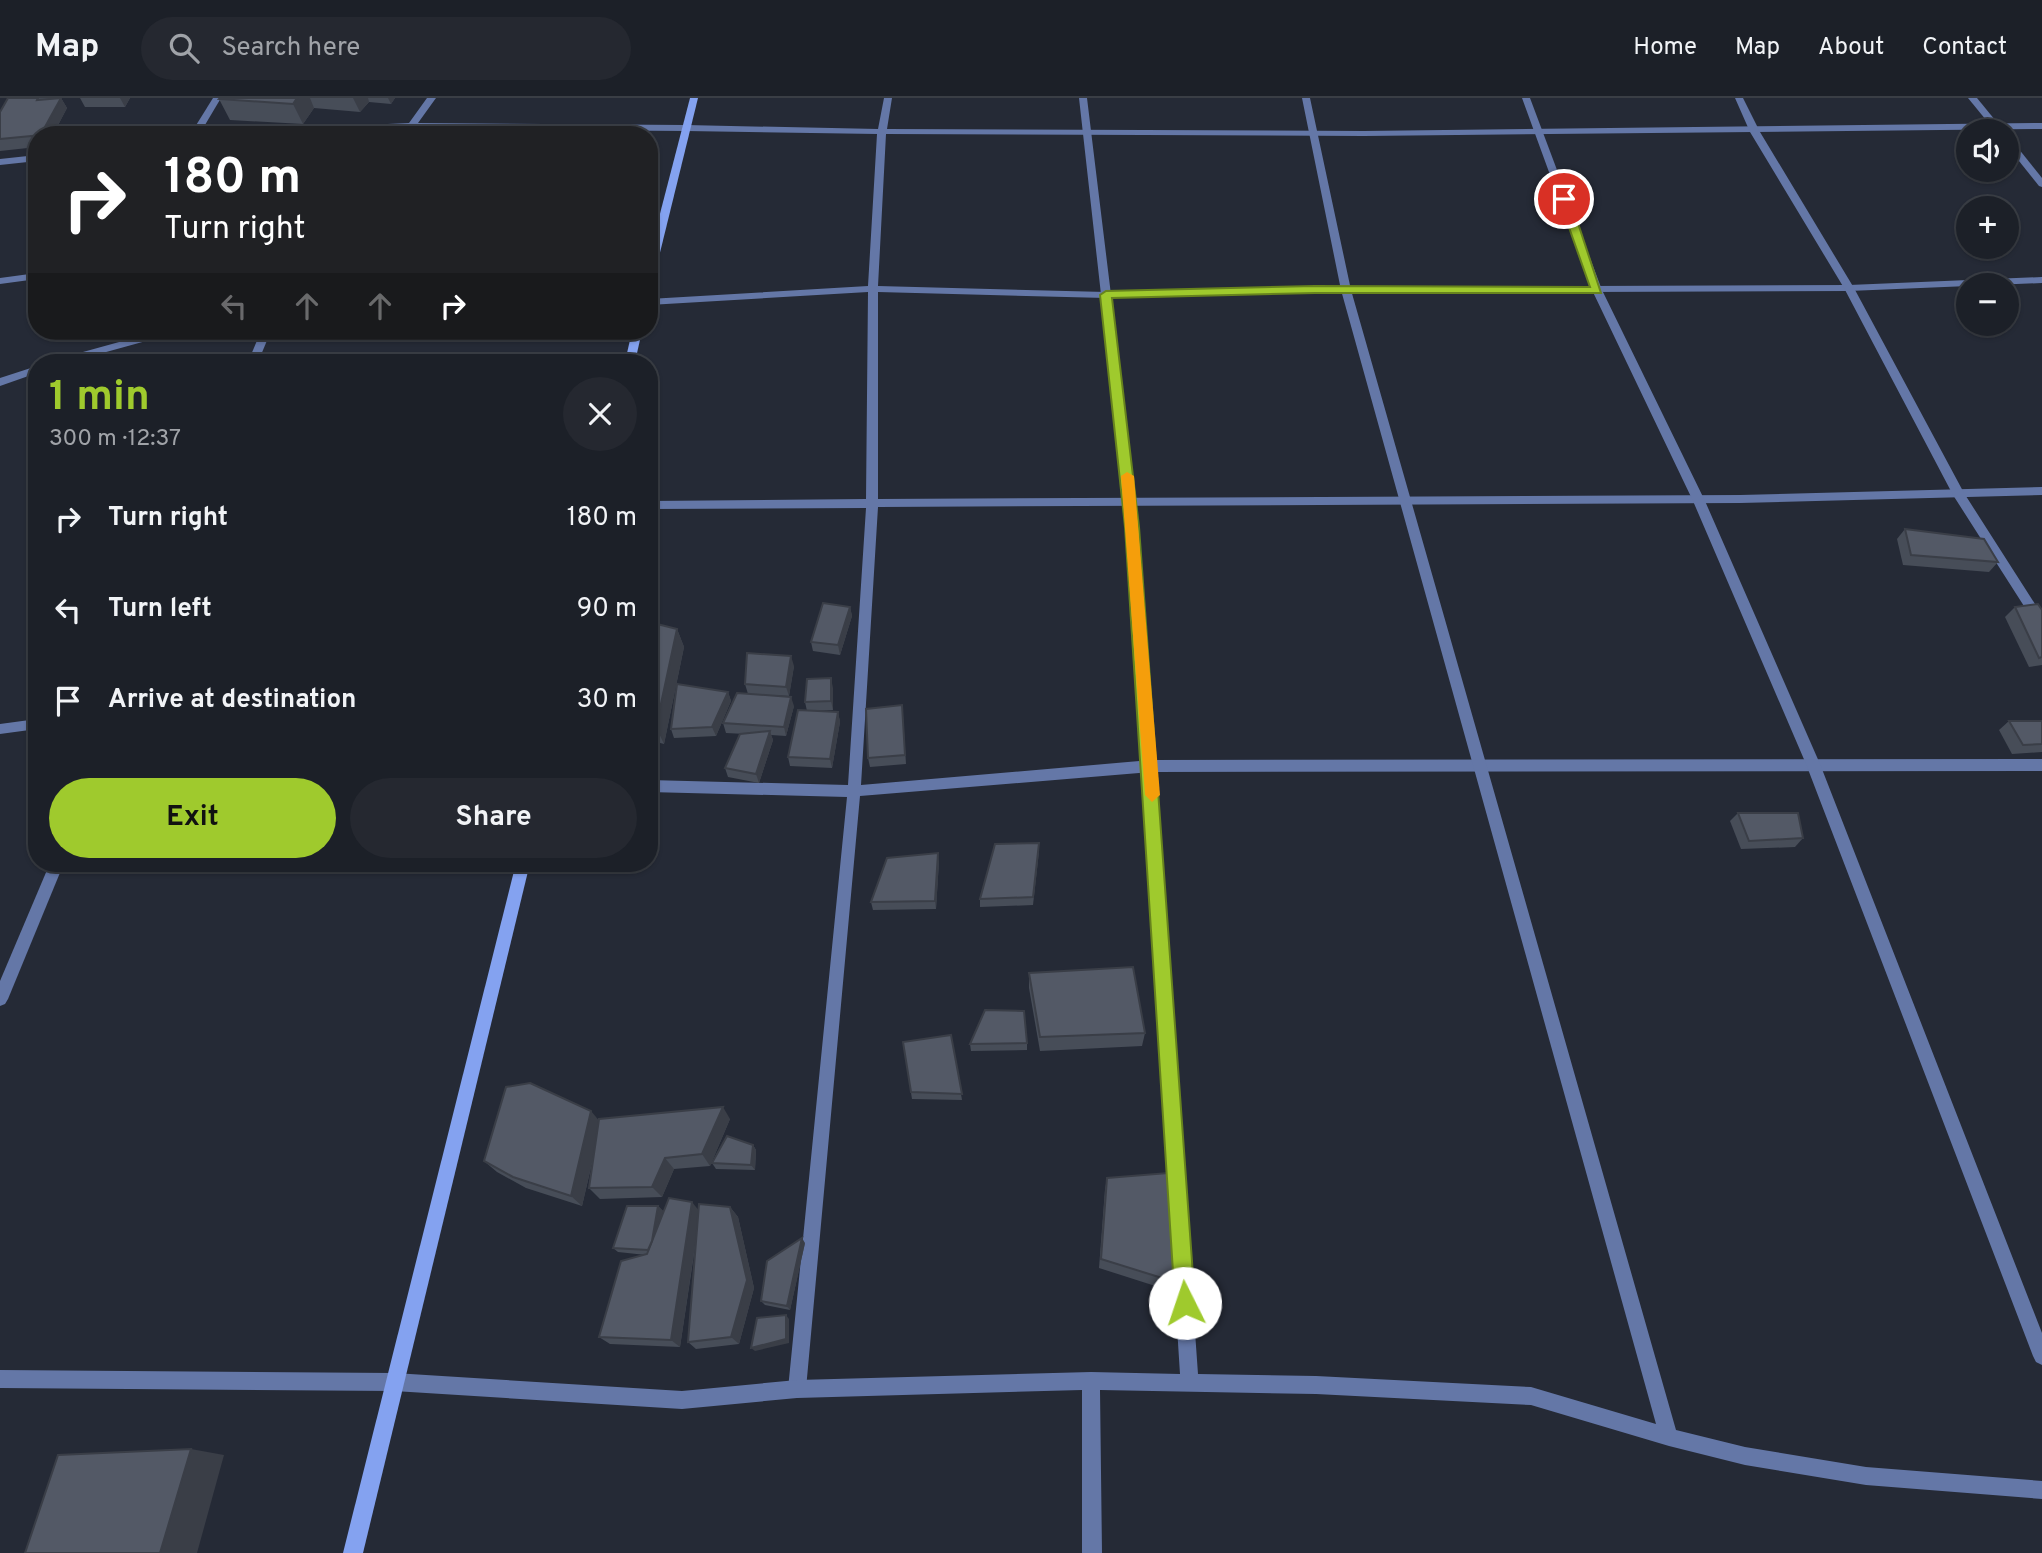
<!DOCTYPE html>
<meta charset="utf-8">
<style>
:root{--surface:#1c2028;--page:#252830;--text:#f1f3f6;--muted:#a0a3a8;--line:#3a3e45;--accent:#9fca2d}
body{margin:0;font-family:Overpass,sans-serif;background:var(--page);color:var(--text);height:100vh;display:flex;flex-direction:column;font-size:26px;white-space:nowrap}
*{box-sizing:border-box;margin:0}
p{font-size:23px;color:var(--muted)}
.icon{flex:none;width:38px;height:38px;fill:none;stroke:currentColor;stroke-width:2;stroke-linecap:round;stroke-linejoin:round}
.map{position:relative;flex:1;overflow:hidden}
.drawer{position:absolute;left:28px;top:256px;width:630px;height:518px;display:flex;flex-direction:column;background:var(--surface);border-radius:28px;box-shadow:0 2px 5px #0004,0 0 0 2px var(--line)}
.drawer>*{flex:none}
.banner{position:absolute;left:28px;top:28px;width:630px;height:214px;border-radius:28px;box-shadow:0 2px 5px #0004,0 0 0 2px var(--line);background:#202124;color:#fff;overflow:hidden}
.tools{position:absolute;left:1956px;top:21px;display:grid;gap:14px}
.tools a{display:grid;place-items:center;width:63px;height:63px;border-radius:50%;background:var(--surface);box-shadow:0 2px 5px #0004,0 0 0 2px var(--line);font-size:35px}
.pin{position:absolute;display:grid;place-items:center;width:60px;height:60px;color:#fff;margin:-30px;border:4px solid #fff;border-radius:50%;box-shadow:0 2px 7px #0007}
.me{position:absolute;width:77px;margin:-38px;rotate:356deg;stroke-linejoin:round;filter:drop-shadow(0 0 5px #0008)}
.turn{display:flex;align-items:center;gap:24px;height:147px;padding:0 21px;font-size:32px}
.turn .icon{width:91px;height:91px;stroke-width:2.5}
.turn b{display:block;font-size:49px;line-height:60px}
.lanes{display:flex;align-items:center;height:66px;padding:0 21px;background:#0003;justify-content:center;gap:35px;direction:ltr}
.lanes .off{opacity:.35}
.round{display:grid;place-items:center;flex:none;width:74px;height:74px;border-radius:37px;background:var(--page)}
.summary{display:flex;align-items:center;justify-content:space-between;height:119px;padding:0 21px}
h1{font-size:42px;font-weight:700;line-height:52px;color:var(--accent)}
.primary-button{display:flex;gap:14px;margin-top:auto;padding:14px 21px}
.primary-button a{flex:1;height:80px;border-radius:42px;background:var(--accent);color:#111;font-size:28px;font-weight:700;line-height:80px;text-align:center}
.primary-button a+a{background:var(--page);color:var(--text)}
ul{padding:0;list-style:none}
li{display:flex;align-items:center;gap:21px;height:91px;padding:0 21px}
li div{flex:1}
li b{display:block;font-size:26px}
li em{font-style:normal}
header{display:flex;align-items:center;gap:42px;box-sizing:border-box;height:98px;padding:0 35px;background:var(--surface);border-bottom:2px solid var(--line)}
header strong{font-size:33px}
nav{display:flex;gap:38px;margin-inline-start:auto;font-size:24px}
.search{width:490px;height:63px;background:var(--page);display:flex;align-items:center;gap:18px;box-sizing:border-box;padding:0 24px;border-radius:38px;color:var(--muted);font-size:26px}
.map>svg:first-child{display:block}
</style>
<header>
<strong>Map</strong>
<div class="search"><svg class="icon" aria-label="search" viewBox="0 0 24 24"><circle cx="10" cy="10" r="6"/><path d="M15 15l6 6"/></svg>Search here</div>
<nav><a>Home</a><a>Map</a><a>About</a><a>Contact</a></nav>
</header>
<div class="map">
<svg width="2042" height="1455" viewBox="0 0 2042 1455">
<rect width="100%" height="100%" fill="#252a36"/>
<g fill="none" stroke-linecap="round" stroke-linejoin="round">
<!-- lane -->
<path fill="#6477a7" fill-rule="evenodd" d="M884 0H892L887 31 1364 33 2042 25V31L1364 38 886 36 878 188 1106 194 1315 189 1849 187 2042 179V185L1849 193 1315 195 1106 200 878 194V401L1740 397 2042 389V397L1740 405 878 409 861 687 1151 662 2042 661V673L1151 674 860 698 806 1291 803 1297 797 1300 791 1297 788 1291 847 699 649 694V682L848 687 866 410 649 411V403L866 401 868 194 649 207V201L868 188 877 36 686 33 681 30 686 27 878 31Z"/>
<!-- street -->
<g fill="#6477a7" fill-rule="evenodd">
<path d="M213 0H221L199 37H190Z"/>
<path d="M427 0H436L418 25 686 27 691 30 686 33 412 31 239 37 260 32 409 25Z"/>
<path d="M1079 0H1087L1136 402 1198 1276 1316 1278 1531 1289 1656 1326 1341 192 1302 0H1310L1351 192 1676 1332 1745 1349 1866 1369 2042 1383V1401L1866 1387 1745 1367 1669 1348 1531 1307 1316 1296 1100 1292 1102 1455H1082V1292L797 1300 682 1311 394 1293 0 1290V1272L394 1275 682 1293 797 1282 1091 1274 1180 1276 1124 402Z"/>
<path d="M1522 0H1530L1602 192 1705 403 1820 666 2042 1235V1267L2036 1264 2033 1258 1806 666 1693 403 1592 192Z"/>
<path d="M1735 0H1743L1760 34 1854 190 1964 395 2042 517V532L2038 530 1953 397 1844 190 1750 34Z"/>
<path d="M1968 0H1977L2004 33H1995Z"/>
<path d="M2007 39 2010 40 2042 80V89L2039 88 2007 48Z"/>
<path d="M37 57V63L0 67V61Z"/>
<path d="M37 175V181L0 186V180Z"/>
<path d="M159 233H176L175 235 70 264H53L54 262Z"/>
<path d="M261 233H271L258 264H248Z"/>
<path d="M37 268V275L0 288V280Z"/>
<path d="M37 621V631L0 636V626Z"/>
<path d="M50 765H64L8 901 5 906 0 908V883Z"/>
</g>
<!-- secondary -->
<g fill="#84a2f0" fill-rule="evenodd">
<path d="M690 0H698L654 179 649 182V158Z"/>
<path d="M632 233H642L635 264H625Z"/>
<path d="M516 765H530L363 1455H343Z"/>
</g>
</g>
<!-- wall -->
<g fill="#474d58">
<path d="M8 0H61L67 10 57 29 62 37H37V49L0 53V14Z"/>
<path d="M80 0H130L125 9H85Z"/>
<path d="M220 0H395L391 6 369 4 360 14 314 10 303 26 230 22 219 1Z"/>
<path d="M1905 431 1998 464 1989 474 1903 467 1897 441Z"/>
<path d="M850 509 852 518 840 557 813 553 811 544Z"/>
<path d="M2015 509 2042 512V567L2029 569 2005 519Z"/>
<path d="M649 524 677 531 684 549 664 646 649 642Z"/>
<path d="M794 568 789 598 748 596 745 586Z"/>
<path d="M833 590V612L812 613 838 614 840 624 832 670 790 668 788 659 807 613 805 604Z"/>
<path d="M728 594 731 603 716 638 674 640 671 631Z"/>
<path d="M794 608 786 638 771 637 773 642 759 685 728 679 725 670 745 636 726 635 723 625Z"/>
<path d="M903 617 906 666 870 669 868 660Z"/>
<path d="M2009 623H2042V654L2012 656 1999 632Z"/>
<path d="M1738 715 1803 740 1795 749 1741 751 1730 723Z"/>
<path d="M1039 753 1033 807 980 809V801Z"/>
<path d="M939 763 936 811 873 812 871 804Z"/>
<path d="M1029 875 1145 935 1142 948 1040 953 1029 890Z"/>
<path d="M951 937 962 1002 912 1001 903 944Z"/>
<path d="M1027 945V952L971 953 970 946Z"/>
<path d="M730 1021 710 1068 674 1071 662 1099 600 1101 589 1090 593 1061 582 1108 526 1090 497 1074 484 1063 599 1022Z"/>
<path d="M753 1047 756 1052 755 1072 716 1071 712 1065Z"/>
<path d="M1107 1080 1175 1184 1171 1193 1099 1170 1105 1091Z"/>
<path d="M658 1108 663 1113 662 1117 698 1112 730 1109 738 1119 754 1190 739 1246 696 1251 688 1244 696 1143 680 1249 610 1246 599 1239 646 1157 618 1154 613 1150Z"/>
<path d="M805 1145 790 1212 765 1207 761 1203Z"/>
</g>
<!-- shaded-wall -->
<g fill="#3a3e47">
<path d="M61 0 67 10 57 29 62 37H52L45 29Z"/>
<path d="M120 0H130L125 9Z"/>
<path d="M297 0H310L314 10 303 26 293 6Z"/>
<path d="M353 0H368L369 4 360 14Z"/>
<path d="M388 0H395L391 6Z"/>
<path d="M850 509 852 518 840 557 838 547Z"/>
<path d="M677 531 684 549 664 646 656 629Z"/>
<path d="M791 558 794 568 789 598 786 589Z"/>
<path d="M831 580 833 590V612L831 603Z"/>
<path d="M728 594 731 603 716 638 712 629Z"/>
<path d="M791 599 794 608 786 638 784 629Z"/>
<path d="M838 614 840 624 832 670 830 661Z"/>
<path d="M770 633 773 642 759 685 756 676Z"/>
<path d="M938 755 939 763 936 811 935 803Z"/>
<path d="M723 1009 730 1021 710 1068 702 1056Z"/>
<path d="M591 1013 601 1025 582 1108 571 1098Z"/>
<path d="M753 1047 756 1052 755 1072 751 1067Z"/>
<path d="M665 1060 674 1071 662 1099 652 1089Z"/>
<path d="M692 1104 700 1114 680 1249 671 1242Z"/>
<path d="M658 1108 663 1113 655 1157 650 1153Z"/>
<path d="M730 1109 738 1119 754 1190 739 1246 731 1239Z"/>
<path d="M802 1140 805 1145 790 1212 787 1208Z"/>
<path d="M786 1217 789 1221V1245L755 1253 751 1250Z"/>
<path d="M191 1351 224 1357 197 1455H160Z"/>
</g>
<!-- building -->
<g fill="#535966" stroke="#3a3e47" stroke-width="2">
<path d="M8 0H38L37 2 61 0 45 29 56 27 52 36 0 41V14Z"/>
<path d="M220 0H297L293 6 219 1Z"/>
<path d="M1905 431 1984 441 1998 464 1911 457Z"/>
<path d="M823 505 850 509 838 547 811 544Z"/>
<path d="M2038 506 2042 512V559L2039 560 2015 509Z"/>
<path d="M649 524 677 531 656 629 649 626Z"/>
<path d="M747 555 791 558 786 589 745 586Z"/>
<path d="M831 580V603L805 604 807 581Z"/>
<path d="M677 586 728 594 712 629 671 631Z"/>
<path d="M737 595 791 599 784 629 723 625Z"/>
<path d="M902 607 905 657 868 660 866 611Z"/>
<path d="M798 612 838 614 830 661 788 659Z"/>
<path d="M2009 623H2042V646L2023 647Z"/>
<path d="M770 633 756 676 725 670 740 636Z"/>
<path d="M1738 715H1798L1803 740 1749 743Z"/>
<path d="M1039 745 1033 799 980 801 995 746Z"/>
<path d="M938 755 935 803 871 804 887 760Z"/>
<path d="M1133 869 1145 935 1040 939 1029 875Z"/>
<path d="M985 912 1024 913 1027 945 970 946Z"/>
<path d="M951 937 962 996 911 994 903 944Z"/>
<path d="M530 985 591 1013 571 1098 513 1079 484 1063 506 989Z"/>
<path d="M723 1009 702 1056 665 1060 652 1089 589 1090 599 1021Z"/>
<path d="M727 1038 753 1047 751 1067 712 1065Z"/>
<path d="M1168 1075 1175 1184 1101 1161 1107 1080Z"/>
<path d="M669 1100 692 1104 671 1242 599 1239 621 1163 647 1156Z"/>
<path d="M699 1106 730 1109 747 1182 731 1239 688 1244Z"/>
<path d="M627 1108H658L652 1143 648 1152 613 1150Z"/>
<path d="M802 1140 787 1208 761 1203 767 1163Z"/>
<path d="M786 1217V1241L751 1250 757 1220Z"/>
<path d="M191 1351 160 1455H25L58 1357Z"/>
</g>
<!-- route -->
<path fill="#9fca2d" stroke="#67831d" stroke-width="2" d="M1564 98 1570 101 1601 195H1315L1112 200 1139 429 1195 1205 1192 1212 1185 1215 1178 1212 1175 1205 1125 429 1100 197 1106 193 1315 188 1590 189 1559 101Z"/>
<!-- slow -->
<path fill="#f59e0b" d="M1127 374 1134 378 1160 697 1152 704 1145 697 1121 378Z"/>
</svg>
<div class="tools">
<a><svg class="icon" aria-label="sound" viewBox="0 0 24 24"><path d="M4 9h4l5-4v14l-5-4H4zM17 9q2 3 0 6"/></svg></a>
<a>+</a>
<a>−</a>
</div>
<div class="pin" style="left:1564px;top:101px;background:#d93025"><svg class="icon" aria-label="arrive" viewBox="0 0 24 24"><path d="M6 21V4h12l-3 4 3 4H6"/></svg></div>
<svg class="me" style="left:1185px;top:1205px" viewBox="-20 -20 40 40"><circle r="19" fill="#fff"/><path d="M0-13L10 11 0 6-10 11z" fill="#9fca2d"/></svg>
<div class="banner">
<div class="turn"><svg class="icon" aria-label="right" viewBox="0 0 24 24"><path d="M7 20v-9h11M14 6l5 5-5 5"/></svg><div><b>180 m</b>Turn right</div></div>
<div class="lanes"><svg class="icon off" aria-label="left" viewBox="0 0 24 24"><path d="M17 20v-9H6M10 6l-5 5 5 5"/></svg><svg class="icon off" aria-label="ahead" viewBox="0 0 24 24"><path d="M12 20V5M6 11l6-6 6 6"/></svg><svg class="icon off" aria-label="ahead" viewBox="0 0 24 24"><path d="M12 20V5M6 11l6-6 6 6"/></svg><svg class="icon" aria-label="right" viewBox="0 0 24 24"><path d="M7 20v-9h11M14 6l5 5-5 5"/></svg></div>
</div>
<section class="drawer">
<div class="summary"><div><h1>1 min</h1><p>300 m · 12:37</p></div><a class="round"><svg class="icon" aria-label="close" viewBox="0 0 24 24"><path d="M6 6l12 12M18 6L6 18"/></svg></a></div>
<ul>
<li><svg class="icon" aria-label="right" viewBox="0 0 24 24"><path d="M7 20v-9h11M14 6l5 5-5 5"/></svg><div><b>Turn right</b></div><em>180 m</em></li>
<li><svg class="icon" aria-label="left" viewBox="0 0 24 24"><path d="M17 20v-9H6M10 6l-5 5 5 5"/></svg><div><b>Turn left</b></div><em>90 m</em></li>
<li><svg class="icon" aria-label="arrive" viewBox="0 0 24 24"><path d="M6 21V4h12l-3 4 3 4H6"/></svg><div><b>Arrive at destination</b></div><em>30 m</em></li>
</ul>
<div class="primary-button"><a>Exit</a><a>Share</a></div>
</section>
</div>
